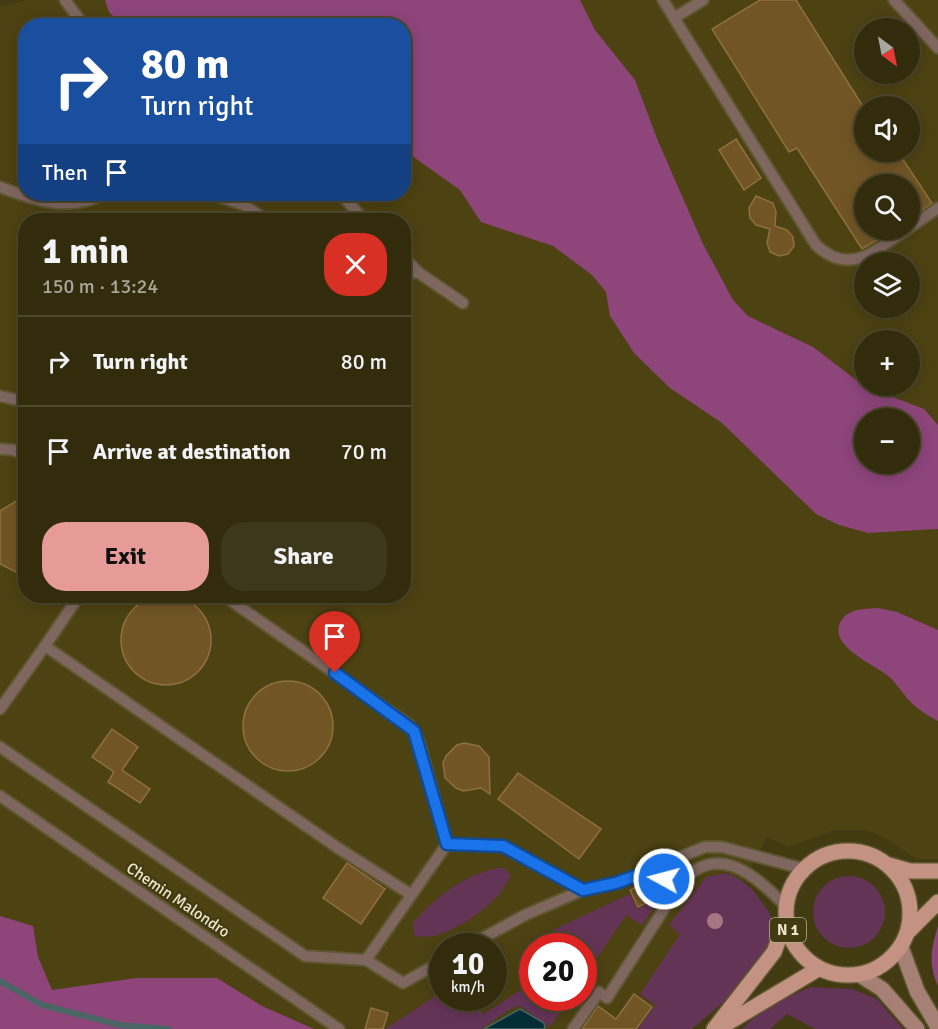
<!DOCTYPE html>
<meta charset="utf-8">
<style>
:root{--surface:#322c0d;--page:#3d381b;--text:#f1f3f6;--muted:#a8a79d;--line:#4d482e;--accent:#e69b98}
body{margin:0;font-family:Signika,sans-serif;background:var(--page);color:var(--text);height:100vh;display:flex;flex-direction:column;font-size:22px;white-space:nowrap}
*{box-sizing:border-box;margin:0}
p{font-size:20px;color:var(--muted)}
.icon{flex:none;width:33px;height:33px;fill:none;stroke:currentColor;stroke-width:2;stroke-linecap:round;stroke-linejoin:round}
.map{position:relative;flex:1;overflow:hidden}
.drawer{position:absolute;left:18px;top:213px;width:393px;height:390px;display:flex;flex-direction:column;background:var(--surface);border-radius:24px;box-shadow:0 3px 15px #0003,0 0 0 2px var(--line)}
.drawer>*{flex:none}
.hud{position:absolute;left:18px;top:18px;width:393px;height:183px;border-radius:24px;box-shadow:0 3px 15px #0003,0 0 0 2px var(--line);background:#1a4fa0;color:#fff;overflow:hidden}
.needle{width:39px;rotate:148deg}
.buttons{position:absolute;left:854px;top:18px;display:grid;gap:12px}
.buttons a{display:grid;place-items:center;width:66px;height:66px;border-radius:50%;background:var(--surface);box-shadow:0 3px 15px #0003,0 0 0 2px var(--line);font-size:30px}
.speed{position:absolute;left:429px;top:933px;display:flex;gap:12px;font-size:30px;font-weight:700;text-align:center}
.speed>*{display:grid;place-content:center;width:78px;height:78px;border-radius:50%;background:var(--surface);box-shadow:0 3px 15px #0003,0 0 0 2px var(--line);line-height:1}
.speed small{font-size:15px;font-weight:400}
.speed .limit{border:9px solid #d22;background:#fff;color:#111}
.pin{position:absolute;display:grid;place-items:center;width:51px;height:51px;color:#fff;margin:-62px -26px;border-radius:50% 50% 50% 0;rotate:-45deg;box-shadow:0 0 6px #0007}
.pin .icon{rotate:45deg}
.me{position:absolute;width:66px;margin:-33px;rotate:277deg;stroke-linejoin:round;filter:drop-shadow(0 0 4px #0008)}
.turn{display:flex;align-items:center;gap:21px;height:126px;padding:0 24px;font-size:27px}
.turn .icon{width:78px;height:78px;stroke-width:2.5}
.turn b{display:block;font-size:42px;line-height:51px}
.then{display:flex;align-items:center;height:57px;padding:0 24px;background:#0003;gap:12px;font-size:22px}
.round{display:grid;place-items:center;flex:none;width:63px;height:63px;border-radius:24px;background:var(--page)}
.overview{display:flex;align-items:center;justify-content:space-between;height:102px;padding:0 24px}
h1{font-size:36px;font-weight:700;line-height:45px}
.action{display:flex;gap:12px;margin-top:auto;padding:12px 24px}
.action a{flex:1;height:69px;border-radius:24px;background:var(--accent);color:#111;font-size:24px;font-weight:700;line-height:69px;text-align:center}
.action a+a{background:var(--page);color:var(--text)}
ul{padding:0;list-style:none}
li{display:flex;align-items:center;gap:18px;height:90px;padding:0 24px;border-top:2px solid var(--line)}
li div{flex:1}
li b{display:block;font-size:22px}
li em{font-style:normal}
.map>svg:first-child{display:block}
</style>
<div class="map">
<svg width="938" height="1029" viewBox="0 0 938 1029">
<rect width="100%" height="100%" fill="#423a11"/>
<!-- built -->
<path fill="#4c4212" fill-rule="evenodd" d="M26 0H938V859H916L887 839 866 830H835L789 847 767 837 740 888 682 1029H272L87 1012 0 957V7ZM26 26H404V194H26ZM864 28H909V74H864ZM864 106H909V152H864ZM864 184H909V230H864ZM26 220H404V596H26ZM864 262H909V308H864ZM864 340H909V386H864ZM864 418H909V464H864ZM442 946H494V998H442ZM532 946H584V998H532Z"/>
<!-- green -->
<g fill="#643457">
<path d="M497 868H505L510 875C505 901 439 947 414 935L413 923C436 897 462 876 497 868Z"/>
<path d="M726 873C743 879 754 890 764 905 772 915 777 927 773 940 763 972 717 1007 692 1029H638L655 1005 640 994 680 934 669 925 706 877Z"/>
<circle cx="849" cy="912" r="36"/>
<path d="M630 894 638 909 654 901 656 904 642 925 626 915 584 977V946H555L553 930Z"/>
<path d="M532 983V998H570L550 1027 520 1006 512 1008 481 1029H385L442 992V998H479L482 1015Z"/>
<path d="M810 987 852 989 877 999 903 1029H815L787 1014 770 1029H742L765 1007Z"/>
</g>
<!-- forest -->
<g fill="#8d457a" fill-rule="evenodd">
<path d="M105 0H580L595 30 635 80 658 141 703 244 733 300 748 316 813 347 864 386 924 409 938 425V529L868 533 839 525 816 514 722 423 670 388 634 353 610 316 606 292 592 275 553 246 481 222 460 190 408 153 404 147V26L282 25C253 9 226 25 196 26 171 26 146 26 121 25L109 12ZM864 418H909V464H864Z"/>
<path d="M878 608 897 612 938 630V721C930 717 922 712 915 706 904 697 898 684 887 675 873 664 827 645 841 621 849 608 865 609 878 608Z"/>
<path d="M0 916 33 926 38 957 52 990 136 978H217L262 1006 314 1029H0Z"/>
<path d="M938 926V986C928 965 931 948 938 926Z"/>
</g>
<!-- water -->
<path fill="#032e38" stroke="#496564" stroke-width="1.5" d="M520 1009 544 1023 545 1029H484Z"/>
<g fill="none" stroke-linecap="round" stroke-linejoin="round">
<!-- stream -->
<path stroke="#496564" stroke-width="6" d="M0 981 42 1005 120 1025 168 1029"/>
</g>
<!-- building -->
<g fill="#715525" stroke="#8e7041" stroke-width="1.5">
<path d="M760 0H796L864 108V152H898L932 203 909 219V184H864V230H893L862 249 797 148 789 152 712 29Z"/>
<path d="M736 139 761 178 744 190 719 150Z"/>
<path d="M756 196 773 203 776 212 775 226 787 230 793 237 794 246 788 254 779 256 770 252 767 243 770 229 756 225 750 218 749 208Z"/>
<path d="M26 495V577L0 564V511Z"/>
<circle cx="166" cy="640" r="45"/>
<circle cx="288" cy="726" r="45"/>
<path d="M112 729 138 747 122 770 150 789 140 803 108 782 114 772 92 757Z"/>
<path d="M464 743 479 746 489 757 490 794 481 788 463 791 456 788 445 778 443 763 446 756 457 745Z"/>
<path d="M518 773 601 829 579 859 498 799Z"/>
<path d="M347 863 385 889 361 924 323 898Z"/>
<path d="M649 880 660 896 638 907 630 890Z"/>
<path d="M634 994 652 1007 636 1029H582L598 1006 616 1019Z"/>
<path d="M371 1008 388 1013 383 1029H365Z"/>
</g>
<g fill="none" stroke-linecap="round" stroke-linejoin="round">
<!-- lane casing -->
<g stroke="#5d562f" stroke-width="14">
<g id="lane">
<path d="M65 0 84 26"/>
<path d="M663 0 674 18"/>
<path d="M703 0 674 18 816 245C850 277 875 250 906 230"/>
<path d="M894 0 938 48"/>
<path d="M0 187C36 201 68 212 105 194"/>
<path d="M211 194 244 205 266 220"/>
<path d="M341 194 364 220"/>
<path d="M909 228 938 208"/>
<path d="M404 258 419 273"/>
<path d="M404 272 419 273 463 303"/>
<path d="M0 396 26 402"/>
<path d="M0 449 14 450 26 456"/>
<path d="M224 596 409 725 419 742 447 844"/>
<path d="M45 646 79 596"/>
<path d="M0 709 45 646 338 848 410 894"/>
<path d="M0 747 305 956 366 960 403 983 442 961"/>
<path d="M0 796 339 1029"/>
<path d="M649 871 678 887"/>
<path d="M468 946 525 915 583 890 616 883 705 847H722L804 869"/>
<path d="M366 960 447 844 503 846 583 890"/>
<path d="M573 1029 599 992 607 998 682 881C720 842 755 876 786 906"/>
</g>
</g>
<!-- secondary casing -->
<g stroke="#5d562f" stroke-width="18">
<g id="secondary">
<path d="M901 947 917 991 938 1027"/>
<path d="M860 975 882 989 917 1029"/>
</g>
</g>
<!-- primary casing -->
<g stroke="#5d562f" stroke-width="18">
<g id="primary">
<circle cx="848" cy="913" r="62"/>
<path d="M889 865 910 871H938"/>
<path d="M908 932 938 902"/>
<path d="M721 1027 818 969"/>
<path d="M714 1029 774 952 786 921"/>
</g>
</g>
<!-- lane -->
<use href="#lane" stroke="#7f6760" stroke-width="10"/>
<!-- secondary -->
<use href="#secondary" stroke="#a68074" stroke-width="15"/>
<!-- primary -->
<use href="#primary" stroke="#c39283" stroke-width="15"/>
</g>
<!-- trees -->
<circle fill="#a67683" cx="715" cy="921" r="8"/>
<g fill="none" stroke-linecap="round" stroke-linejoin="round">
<!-- route casing -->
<g stroke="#114b97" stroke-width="15">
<path id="route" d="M335 673 414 731 447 844 503 846 583 890 616 883 649 871 664 879"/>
</g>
<!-- route -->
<use href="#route" stroke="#1a73e8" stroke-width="10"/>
</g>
<g text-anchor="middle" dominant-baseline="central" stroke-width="4.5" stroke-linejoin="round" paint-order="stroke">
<!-- shield labels -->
<rect fill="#423a11" stroke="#b8b292" stroke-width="1.5" x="770" y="918" width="36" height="24" rx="4.5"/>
<g font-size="15" font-weight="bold" fill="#ebe6ca">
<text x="788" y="930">N 1</text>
</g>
<!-- street labels -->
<g font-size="16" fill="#ebe6ca" stroke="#423a11">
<text transform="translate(178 900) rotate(34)">Chemin Malondro</text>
</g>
</g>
</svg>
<div class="buttons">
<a><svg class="needle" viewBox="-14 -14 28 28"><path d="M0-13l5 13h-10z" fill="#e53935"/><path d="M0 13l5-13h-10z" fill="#a8a79d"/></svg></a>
<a><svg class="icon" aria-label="sound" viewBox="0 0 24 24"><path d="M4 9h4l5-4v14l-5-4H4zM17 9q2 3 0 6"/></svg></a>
<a><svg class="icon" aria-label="search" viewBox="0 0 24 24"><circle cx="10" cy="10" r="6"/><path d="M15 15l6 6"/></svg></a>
<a><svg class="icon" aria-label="layers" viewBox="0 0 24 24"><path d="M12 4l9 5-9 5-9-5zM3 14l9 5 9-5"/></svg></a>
<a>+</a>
<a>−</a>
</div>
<div class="speed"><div>10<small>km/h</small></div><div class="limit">20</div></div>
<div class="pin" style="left:335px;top:673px;background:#d93025"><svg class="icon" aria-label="arrive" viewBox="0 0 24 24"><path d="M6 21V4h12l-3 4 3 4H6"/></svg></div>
<svg class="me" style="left:664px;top:879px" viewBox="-20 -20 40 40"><circle r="17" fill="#1a73e8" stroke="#fff" stroke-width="3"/><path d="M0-11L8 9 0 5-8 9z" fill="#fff"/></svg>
<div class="hud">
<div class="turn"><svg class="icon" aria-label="right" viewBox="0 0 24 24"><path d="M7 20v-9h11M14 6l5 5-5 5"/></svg><div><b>80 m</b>Turn right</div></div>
<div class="then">Then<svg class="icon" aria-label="arrive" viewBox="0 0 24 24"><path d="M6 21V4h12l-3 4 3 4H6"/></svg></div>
</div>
<section class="drawer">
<div class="overview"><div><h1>1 min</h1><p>150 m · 13:24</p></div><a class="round" style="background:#d93025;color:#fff"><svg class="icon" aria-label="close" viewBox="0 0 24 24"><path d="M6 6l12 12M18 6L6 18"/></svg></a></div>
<ul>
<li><svg class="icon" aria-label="right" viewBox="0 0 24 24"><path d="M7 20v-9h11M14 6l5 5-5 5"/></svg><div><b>Turn right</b></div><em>80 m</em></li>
<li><svg class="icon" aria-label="arrive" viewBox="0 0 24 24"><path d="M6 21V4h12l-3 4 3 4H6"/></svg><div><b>Arrive at destination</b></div><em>70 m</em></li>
</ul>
<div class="action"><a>Exit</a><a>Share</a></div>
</section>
</div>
